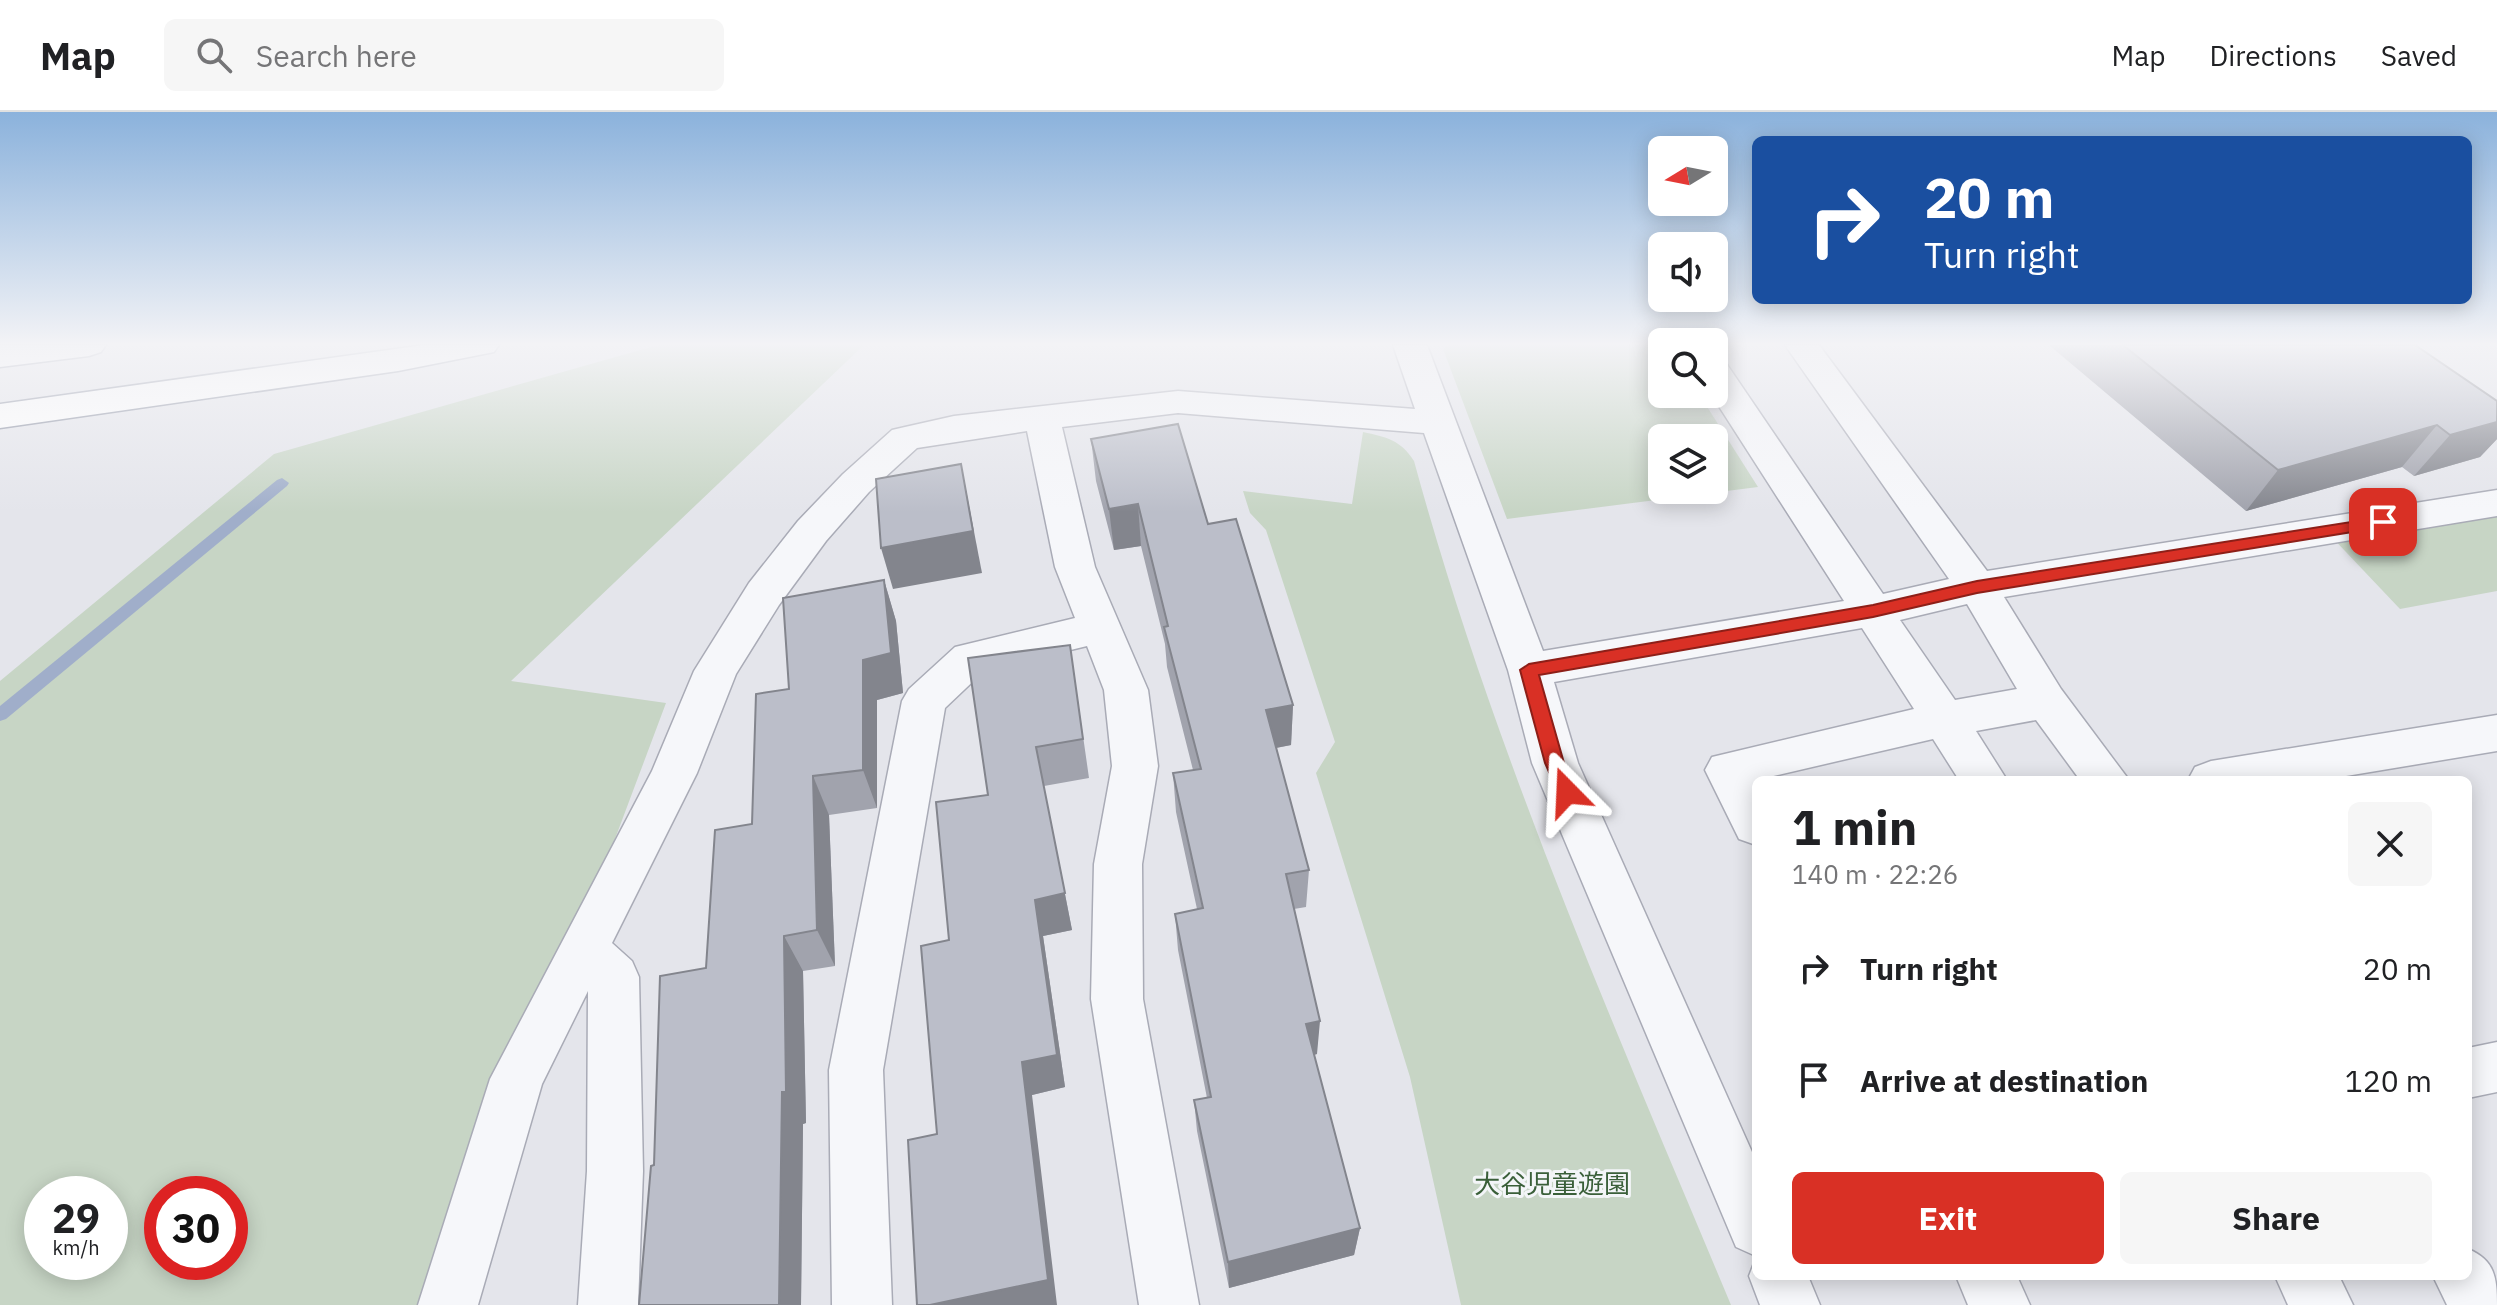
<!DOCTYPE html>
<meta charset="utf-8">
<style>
:root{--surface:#fff;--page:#f6f6f6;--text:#202124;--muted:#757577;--line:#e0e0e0;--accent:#d93025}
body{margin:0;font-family:"IBM Plex Sans","Noto Sans JP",sans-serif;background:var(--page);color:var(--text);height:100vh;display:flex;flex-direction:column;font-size:30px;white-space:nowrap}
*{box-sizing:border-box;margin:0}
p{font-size:26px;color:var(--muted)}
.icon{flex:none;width:44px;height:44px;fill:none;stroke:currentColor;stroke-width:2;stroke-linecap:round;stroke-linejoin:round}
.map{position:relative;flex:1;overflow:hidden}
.sheet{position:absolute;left:1752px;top:664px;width:720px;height:504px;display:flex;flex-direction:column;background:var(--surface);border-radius:12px;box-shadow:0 4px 20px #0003}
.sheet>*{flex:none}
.hud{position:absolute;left:1752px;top:24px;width:720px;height:168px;border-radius:12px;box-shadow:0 4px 20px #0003;background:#1a4fa0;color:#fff;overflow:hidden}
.needle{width:52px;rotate:260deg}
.buttons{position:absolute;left:1648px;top:24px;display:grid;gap:16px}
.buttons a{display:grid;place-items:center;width:80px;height:80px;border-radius:12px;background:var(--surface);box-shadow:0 4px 20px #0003;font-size:40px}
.speed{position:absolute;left:24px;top:1064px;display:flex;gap:16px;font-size:40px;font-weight:700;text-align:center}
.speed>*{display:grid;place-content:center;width:104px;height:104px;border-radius:50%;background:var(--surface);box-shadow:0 4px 20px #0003;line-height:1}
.speed small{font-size:20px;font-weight:400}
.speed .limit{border:12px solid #d22;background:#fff;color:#111}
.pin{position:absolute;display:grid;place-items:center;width:68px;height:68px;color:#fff;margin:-34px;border-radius:16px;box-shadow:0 4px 12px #0006}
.me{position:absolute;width:88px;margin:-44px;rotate:339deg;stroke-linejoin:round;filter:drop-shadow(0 0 6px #0008)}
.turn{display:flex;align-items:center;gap:28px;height:168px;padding:0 40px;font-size:36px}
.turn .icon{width:104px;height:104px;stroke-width:2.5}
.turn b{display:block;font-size:56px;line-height:68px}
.round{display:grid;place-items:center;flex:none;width:84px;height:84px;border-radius:12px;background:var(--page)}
.headline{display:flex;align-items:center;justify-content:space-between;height:136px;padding:0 40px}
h1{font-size:48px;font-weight:800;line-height:60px}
.action{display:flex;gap:16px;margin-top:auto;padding:16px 40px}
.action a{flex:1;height:92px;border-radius:12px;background:var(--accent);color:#fff;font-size:32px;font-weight:800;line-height:92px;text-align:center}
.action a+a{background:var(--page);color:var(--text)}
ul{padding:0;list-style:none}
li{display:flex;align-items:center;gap:24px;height:112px;padding:0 40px}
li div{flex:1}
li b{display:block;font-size:30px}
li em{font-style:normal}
header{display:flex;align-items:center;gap:48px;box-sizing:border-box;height:112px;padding:0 40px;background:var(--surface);border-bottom:2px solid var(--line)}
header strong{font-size:38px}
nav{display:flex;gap:44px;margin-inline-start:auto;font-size:28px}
.search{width:560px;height:72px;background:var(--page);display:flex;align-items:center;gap:20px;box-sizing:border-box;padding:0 28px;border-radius:12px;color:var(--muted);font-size:30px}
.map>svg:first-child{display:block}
</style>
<header>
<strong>Map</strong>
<div class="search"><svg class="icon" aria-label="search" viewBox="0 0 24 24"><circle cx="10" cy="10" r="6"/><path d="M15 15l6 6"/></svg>Search here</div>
<nav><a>Map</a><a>Directions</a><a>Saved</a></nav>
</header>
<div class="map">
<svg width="2497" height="1193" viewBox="0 0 2497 1193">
<rect width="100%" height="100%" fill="#e4e5eb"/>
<!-- green -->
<g fill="#c7d5c5" fill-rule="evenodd">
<path d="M658 233H864L511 569 666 591 440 1193H0V569L274 342ZM42 1082H110V1150H42ZM162 1082H230V1150H162Z"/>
<path d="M1448 233H1662V282H1699L1758 375 1507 407 1443 237ZM1662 326H1714V378H1662Z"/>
<path d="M1363 320C1386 325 1401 328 1414 349 1493 639 1615 916 1731 1193H1461L1410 965 1316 661 1335 630 1266 418 1250 401 1243 379 1352 392Z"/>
<path d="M2497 391V479L2400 497 2327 420Z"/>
</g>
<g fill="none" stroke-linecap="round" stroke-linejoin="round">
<!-- stream -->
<path fill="#a0aeca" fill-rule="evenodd" d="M282 366 289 371 287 374 6 607 0 609V594L277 368Z"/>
<!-- street casing -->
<g stroke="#a9abb6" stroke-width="3">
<g id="street">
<path d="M1393 233H1427L1543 539 1844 489 1711 282H1714V248L1726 251 1883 482 1949 467 1785 233H1819L1987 459 2497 378V404L2004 485 2061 577 2129 668H2080L2036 608 1976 619 2007 668H1959L1933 627 1756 668V733L1739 727 1705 658 1712 645 1914 597 1862 516 1554 570 1578 651 1756 1049V1144L1736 1135 1532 651 1508 558 1424 321 1178 301 1062 315 1095 455 1148 578 1158 654 1142 752 1143 887 1199 1193H1139L1091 887 1094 752 1112 654 1104 578 1087 534 984 559 945 596 883 958 892 1193H832L829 958 902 589 909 577 955 535 1075 506 1055 455 1027 319 917 336 869 380 826 429 779 493 736 562 697 661 612 831 632 849 639 865 643 1059 638 1193H578L587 1059 588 879 542 972 478 1193H418L490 967 652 659 694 559 749 471 798 409 843 362 892 318 905 315 954 304 1178 279 1415 297ZM1967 492 2017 577 1955 588 1900 508Z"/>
<path d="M2497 603V639L2322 668H2188L2195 655 2211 649Z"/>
<path d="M2497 930V980L2468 986V936Z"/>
<path d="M2468 1137C2495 1148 2497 1166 2497 1193H2447L2433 1164H2468Z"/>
<path d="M1756 1146V1164H1808L1820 1193H1760L1749 1164Z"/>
<path d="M1956 1164H2017L2030 1193H1968Z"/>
<path d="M2275 1164H2339L2353 1193H2288Z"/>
</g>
</g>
<!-- highway casing -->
<g stroke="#8b91a2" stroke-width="3">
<g id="highway">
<path d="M0 233H106L101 240 89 244 0 255Z"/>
<path d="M424 233H499L494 240 398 259 0 316V292Z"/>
</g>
</g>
<!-- street -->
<use href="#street" fill="#f6f7fa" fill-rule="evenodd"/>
<!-- highway -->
<use href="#highway" fill="#fff" fill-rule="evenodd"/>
</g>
<!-- wall -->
<g fill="#a1a3ad">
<path d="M2049 233H2415L2497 289V327L2480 345 2414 364 2402 355 2246 399Z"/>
<path d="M1091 327 1208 412 1293 593 1291 633 1276 636 1309 758 1306 795 1294 797 1317 942 1314 943 1360 1116 1354 1143 1229 1176 1197 1019 1194 988 1207 986 1178 838 1175 802 1197 797 1176 700 1173 661 1193 658 1167 555 1165 532 1141 434 1114 438 1096 369Z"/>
<path d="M884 468 896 509 903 581 877 588V696L829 703 835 854 803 859 806 1011 803 1012 801 1193H639L654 1053 706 856 752 712 789 577Z"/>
<path d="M1070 533 1089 666 1044 674 1072 818 1043 824 1065 975 1032 983 937 1022 949 828 988 683Z"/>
</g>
<!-- shaded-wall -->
<g fill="#83858d">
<path d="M2497 310V327L2480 345 2414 364 2450 323Z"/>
<path d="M2437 313 2402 355 2246 399 2278 358Z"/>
<path d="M961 352 982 461 893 477 881 436Z"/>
<path d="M1138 392 1141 434 1114 438 1109 397Z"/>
<path d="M884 468 896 509 903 581 877 588V696L863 658V548Z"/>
<path d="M1293 593 1291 633 1265 638 1266 598Z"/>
<path d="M1036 635 1072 818 1043 824 1065 975 1032 983 1057 1193H930L1022 950 1035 788Z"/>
<path d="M813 664 829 703 835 854 817 818Z"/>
<path d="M784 824 803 859 806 1011 803 1012 801 1193H779Z"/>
<path d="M1320 909 1317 942 1304 945 1306 912Z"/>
<path d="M1360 1116 1354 1143 1229 1176 1228 1150Z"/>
</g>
<!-- building -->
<g fill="#bbbec9" stroke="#83858d" stroke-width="2">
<path d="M2123 233H2415L2497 289V310L2450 323 2437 313 2278 358Z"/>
<path d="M1178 312 1208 412 1236 407 1293 593 1266 598 1309 758 1286 762 1320 909 1306 912 1360 1116 1228 1150 1194 988 1211 985 1175 802 1203 796 1173 661 1201 657 1164 515 1168 514 1138 392 1109 397 1091 327Z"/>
<path d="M961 352 973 419 881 436 876 367Z"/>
<path d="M884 468 891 541 863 548V658L813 664 817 818 784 824 786 980H782L779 1193H639L651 1054 654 1053 660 864 706 856 715 718 752 712 756 582 789 577 783 486Z"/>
<path d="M1070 533 1083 627 1036 635 1065 781 1035 788 1057 943 1022 950 1048 1168 930 1193H917L908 1028 937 1022 921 834 949 828 936 690 988 683 968 546Z"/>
</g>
<!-- sky -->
<linearGradient id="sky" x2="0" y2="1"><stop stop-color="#8bb2dc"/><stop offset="0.58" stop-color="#f3f3f6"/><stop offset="1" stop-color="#f3f3f6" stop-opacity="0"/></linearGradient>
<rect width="2497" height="400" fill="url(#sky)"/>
<!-- route -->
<path fill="#d93025" stroke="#8d1f18" stroke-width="2" d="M2383 405 2391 410 2389 414 1977 481 1873 505 1539 563 1564 651 1576 680 1567 688 1560 685 1545 651 1520 558 1529 552 1873 493 1977 469Z"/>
<g text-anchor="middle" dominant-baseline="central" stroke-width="6" stroke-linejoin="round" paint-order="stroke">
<!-- near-park labels -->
<g font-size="26" fill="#3a5f39" stroke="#f3f5f8">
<text x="1552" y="1071">大谷児童遊園</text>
</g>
</g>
</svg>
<div class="buttons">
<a><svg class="needle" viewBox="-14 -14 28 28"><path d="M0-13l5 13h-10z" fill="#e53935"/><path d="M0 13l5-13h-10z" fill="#757577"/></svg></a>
<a><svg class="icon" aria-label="sound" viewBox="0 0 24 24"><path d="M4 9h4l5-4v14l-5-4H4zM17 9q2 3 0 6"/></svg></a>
<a><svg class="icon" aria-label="search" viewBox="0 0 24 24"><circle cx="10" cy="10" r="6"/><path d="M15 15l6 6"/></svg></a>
<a><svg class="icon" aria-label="layers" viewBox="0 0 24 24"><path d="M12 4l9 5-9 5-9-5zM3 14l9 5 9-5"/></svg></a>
</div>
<div class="speed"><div>29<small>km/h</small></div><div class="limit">30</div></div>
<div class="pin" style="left:2383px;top:410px;background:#d93025"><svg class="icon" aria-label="arrive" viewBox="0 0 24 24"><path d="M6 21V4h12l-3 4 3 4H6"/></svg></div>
<svg class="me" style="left:1567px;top:680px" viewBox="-20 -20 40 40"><path d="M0-17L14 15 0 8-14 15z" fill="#d93025" stroke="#fff" stroke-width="4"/></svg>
<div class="hud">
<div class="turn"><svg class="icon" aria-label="right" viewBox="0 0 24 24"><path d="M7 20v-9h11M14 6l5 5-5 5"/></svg><div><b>20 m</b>Turn right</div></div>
</div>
<section class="sheet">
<div class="headline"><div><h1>1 min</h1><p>140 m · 22:26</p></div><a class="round"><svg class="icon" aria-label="close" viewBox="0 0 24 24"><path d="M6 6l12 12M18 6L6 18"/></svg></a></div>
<ul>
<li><svg class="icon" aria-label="right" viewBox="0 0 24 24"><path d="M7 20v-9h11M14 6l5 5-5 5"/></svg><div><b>Turn right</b></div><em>20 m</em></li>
<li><svg class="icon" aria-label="arrive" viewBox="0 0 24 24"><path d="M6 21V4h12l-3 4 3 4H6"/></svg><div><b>Arrive at destination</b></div><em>120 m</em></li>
</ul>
<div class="action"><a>Exit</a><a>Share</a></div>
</section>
</div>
